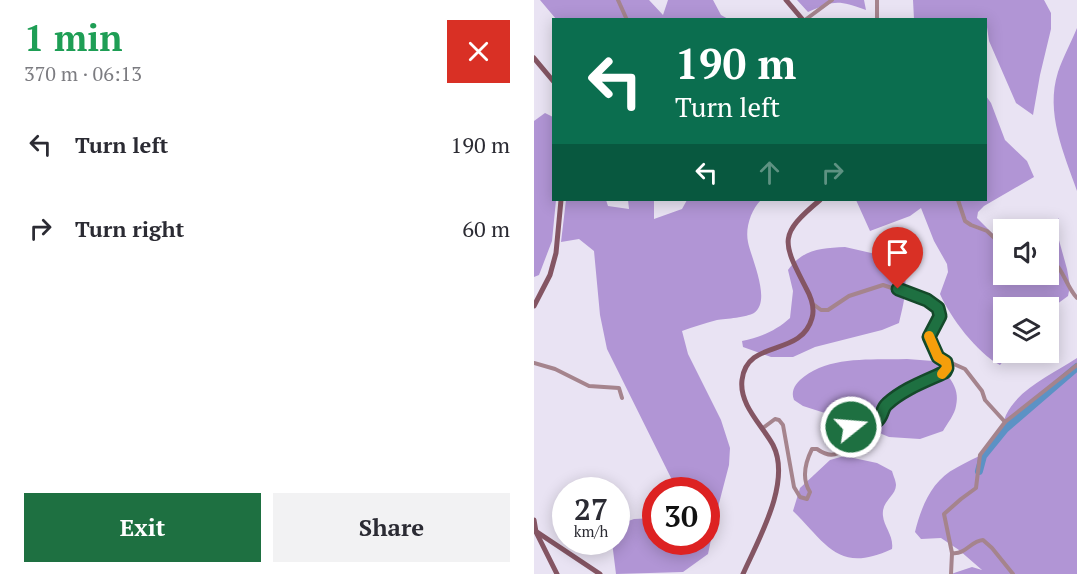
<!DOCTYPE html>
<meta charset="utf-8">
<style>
:root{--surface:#fff;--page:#f2f2f3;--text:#2b2b33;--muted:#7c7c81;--accent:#1e7041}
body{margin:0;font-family:"PT Serif",serif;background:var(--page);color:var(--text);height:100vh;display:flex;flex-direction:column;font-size:22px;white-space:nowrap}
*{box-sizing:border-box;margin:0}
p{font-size:20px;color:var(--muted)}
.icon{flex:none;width:33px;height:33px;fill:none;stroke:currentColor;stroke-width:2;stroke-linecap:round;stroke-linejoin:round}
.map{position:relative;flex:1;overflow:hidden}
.drawer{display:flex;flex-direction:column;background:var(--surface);width:534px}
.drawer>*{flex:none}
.hud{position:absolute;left:18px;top:18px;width:435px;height:183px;border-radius:0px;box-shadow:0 3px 15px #0003;background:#0b6e4f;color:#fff;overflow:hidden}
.controls{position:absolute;left:459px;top:219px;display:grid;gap:12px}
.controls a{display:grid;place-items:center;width:66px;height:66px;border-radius:0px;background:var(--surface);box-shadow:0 3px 15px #0003;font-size:30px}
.speed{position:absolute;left:18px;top:477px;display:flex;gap:12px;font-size:30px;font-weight:700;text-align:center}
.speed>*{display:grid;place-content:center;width:78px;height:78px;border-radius:50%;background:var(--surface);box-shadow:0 3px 15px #0003;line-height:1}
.speed small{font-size:15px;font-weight:400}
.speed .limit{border:9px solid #d22;background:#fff;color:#111}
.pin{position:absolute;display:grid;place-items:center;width:51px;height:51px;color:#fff;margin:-62px -26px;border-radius:50% 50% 50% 0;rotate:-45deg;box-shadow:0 0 6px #0007}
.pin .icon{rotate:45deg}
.me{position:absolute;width:66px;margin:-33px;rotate:73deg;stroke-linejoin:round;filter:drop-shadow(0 0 4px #0008)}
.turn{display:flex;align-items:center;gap:21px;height:126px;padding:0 24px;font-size:27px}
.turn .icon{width:78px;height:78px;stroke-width:2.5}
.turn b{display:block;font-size:42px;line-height:51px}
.lanes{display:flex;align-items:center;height:57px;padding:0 24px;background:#0003;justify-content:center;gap:30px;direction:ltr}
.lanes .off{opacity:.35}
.round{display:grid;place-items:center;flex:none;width:63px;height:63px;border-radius:0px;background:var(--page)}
.summary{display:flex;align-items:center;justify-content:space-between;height:102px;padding:0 24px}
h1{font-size:36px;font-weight:800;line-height:45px;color:#1e9e55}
.primary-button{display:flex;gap:12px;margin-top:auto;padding:12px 24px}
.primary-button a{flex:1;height:69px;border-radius:0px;background:var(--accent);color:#fff;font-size:24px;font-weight:800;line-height:69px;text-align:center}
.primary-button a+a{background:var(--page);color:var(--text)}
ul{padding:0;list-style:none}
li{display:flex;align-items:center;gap:18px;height:84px;padding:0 24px}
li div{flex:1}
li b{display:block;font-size:22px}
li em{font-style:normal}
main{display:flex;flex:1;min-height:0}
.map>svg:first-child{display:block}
</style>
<main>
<section class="drawer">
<div class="summary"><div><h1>1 min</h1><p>370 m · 06:13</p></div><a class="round" style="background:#d93025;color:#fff"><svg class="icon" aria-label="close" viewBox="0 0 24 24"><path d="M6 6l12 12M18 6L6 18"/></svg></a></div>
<ul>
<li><svg class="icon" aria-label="left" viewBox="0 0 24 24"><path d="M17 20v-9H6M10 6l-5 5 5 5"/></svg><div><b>Turn left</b></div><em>190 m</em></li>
<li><svg class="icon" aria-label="right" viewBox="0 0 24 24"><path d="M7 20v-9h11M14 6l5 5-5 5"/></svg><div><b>Turn right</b></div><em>60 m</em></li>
</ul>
<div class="primary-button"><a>Exit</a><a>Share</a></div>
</section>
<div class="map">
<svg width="543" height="574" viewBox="0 0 543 574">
<rect width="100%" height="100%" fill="#e9e3f3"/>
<!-- forest -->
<g fill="#b195d5">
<path d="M6 0H115L129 15 134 0H179L187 15 194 19H22Z"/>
<path d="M263 0H330L332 10C303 0 302 0 274 12Z"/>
<path d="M379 0H510L517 13V29L506 75 499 115 482 103 455 41 452 20 380 19Z"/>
<path d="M543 28V191C530 153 511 113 524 72 529 57 537 43 543 28Z"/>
<path d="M452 96 457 103 471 140 493 161 500 177 450 206 444 212 443 218 469 244 470 274H514V229L525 218 523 233 533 269 536 286 534 296 515 310 514 308H470V352L476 353 466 365C443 353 416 317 406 294L414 272 413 264 400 241 387 208 376 216 336 231 322 200H452Z"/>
<path d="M11 113 19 117 20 200H22L18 241 5 275 0 277V121Z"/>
<path d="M32 200H72L74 206 95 209 94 200H120V219L148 209 153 200H227C217 210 211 228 214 242 217 258 238 301 220 313 213 317 192 319 183 320 171 323 159 327 148 331L154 354 187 420 196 448 195 465 183 511 174 554 149 572 82 574 78 542H82L83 525 100 519 121 518 122 542H172V490H143L73 349 66 315 60 251 45 239 27 242Z"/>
<path d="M311 247 346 255 369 267C375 286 369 305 365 323L348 330 281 347 259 357H237L209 347 208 341C226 337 242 331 256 318L259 291 254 270C269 249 287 248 311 247Z"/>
<path d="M543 358V574H417L438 567 448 570 425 550 407 538 387 539 381 532C387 507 398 480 422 468 435 460 451 455 462 445 469 438 468 424 472 415 485 388 519 374 543 358Z"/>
<path d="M373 359 399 361C412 373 427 386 422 406 421 414 413 424 409 431L386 439 355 437 319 422 269 406 260 400C257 392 260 386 266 380 293 355 339 360 373 359Z"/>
<path d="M310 456 343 463 358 471C359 475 362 481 362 485 362 496 347 501 349 516 350 527 360 536 358 549 304 574 293 544 259 511L266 488 296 460Z"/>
</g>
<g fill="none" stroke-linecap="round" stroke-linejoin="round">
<!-- river -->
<path stroke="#5c92c5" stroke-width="8" d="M445 471 449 456 471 429 543 367"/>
<!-- minor -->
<g stroke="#a5848d" stroke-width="4">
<path d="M84 0 93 20"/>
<path d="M271 20 298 0"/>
<path d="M343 20V0"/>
<path d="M424 200 431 221 437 225 453 231 470 247"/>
<path d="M514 257C530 268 531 285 543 298"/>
<path d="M279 304 287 310H294L315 296 349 285 393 300 400 304 406 312 402 326 395 337 404 357 431 369 448 391 451 400 471 422"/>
<path d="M0 363 21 369 55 386 85 388 88 398"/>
<path d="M229 428 241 419 245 420 249 425 260 487 266 497 273 499 276 492C267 478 271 463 278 449H283C290 454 297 457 304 453L317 427 325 423 340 422 346 416 350 406 368 393 411 372 413 368 412 361"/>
<path d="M417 574 418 553"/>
<path d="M479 574 458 548 449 540C436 541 432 555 418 553L410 514 427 499 442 488 446 455 471 422 543 365"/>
</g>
<!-- secondary -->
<g stroke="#845563" stroke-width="5">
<path d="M252 0 269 20"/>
<path d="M0 58 20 82"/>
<path d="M0 306 16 275 22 253 27 200"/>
<path d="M0 520 2 532 23 574"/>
<path d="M0 530 66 574"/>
<path d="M209 574C224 540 258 482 239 445 228 425 205 405 208 380 213 338 267 358 278 318 281 308 277 297 272 288 248 241 244 235 286 200"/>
</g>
</g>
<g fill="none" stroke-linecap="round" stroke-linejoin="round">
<!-- route casing -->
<g stroke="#14492a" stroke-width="15">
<path id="route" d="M317 427C325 422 337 426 344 420 349 415 348 408 353 404 369 389 392 381 411 372L413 368 412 362 404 357 395 337 406 316 404 308 393 300 364 289"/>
</g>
<!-- route -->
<use href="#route" stroke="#1e7041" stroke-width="10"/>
<!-- slow -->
<path stroke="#f59e0b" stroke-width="10" d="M395 336 404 357 412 362 413 368 408 374"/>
</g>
</svg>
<div class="controls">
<a><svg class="icon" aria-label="sound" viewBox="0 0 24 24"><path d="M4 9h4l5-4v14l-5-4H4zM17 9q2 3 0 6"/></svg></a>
<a><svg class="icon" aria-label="layers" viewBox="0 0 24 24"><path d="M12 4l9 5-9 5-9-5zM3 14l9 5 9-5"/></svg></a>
</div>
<div class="speed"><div>27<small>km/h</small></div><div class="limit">30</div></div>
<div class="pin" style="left:364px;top:289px;background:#d93025"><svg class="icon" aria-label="arrive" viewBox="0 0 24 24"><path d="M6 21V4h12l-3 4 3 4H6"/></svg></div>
<svg class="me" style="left:317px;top:427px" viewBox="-20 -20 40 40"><circle r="17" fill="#1e7041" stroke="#fff" stroke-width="3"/><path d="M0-11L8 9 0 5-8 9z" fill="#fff"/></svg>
<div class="hud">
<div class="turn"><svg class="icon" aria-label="left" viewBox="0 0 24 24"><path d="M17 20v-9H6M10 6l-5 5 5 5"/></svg><div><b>190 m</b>Turn left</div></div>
<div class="lanes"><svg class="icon" aria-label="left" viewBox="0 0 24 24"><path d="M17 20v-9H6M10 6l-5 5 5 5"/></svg><svg class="icon off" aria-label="ahead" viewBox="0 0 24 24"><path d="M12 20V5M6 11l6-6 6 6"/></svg><svg class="icon off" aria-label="right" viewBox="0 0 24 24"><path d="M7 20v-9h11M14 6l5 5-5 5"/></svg></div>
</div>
</div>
</main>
